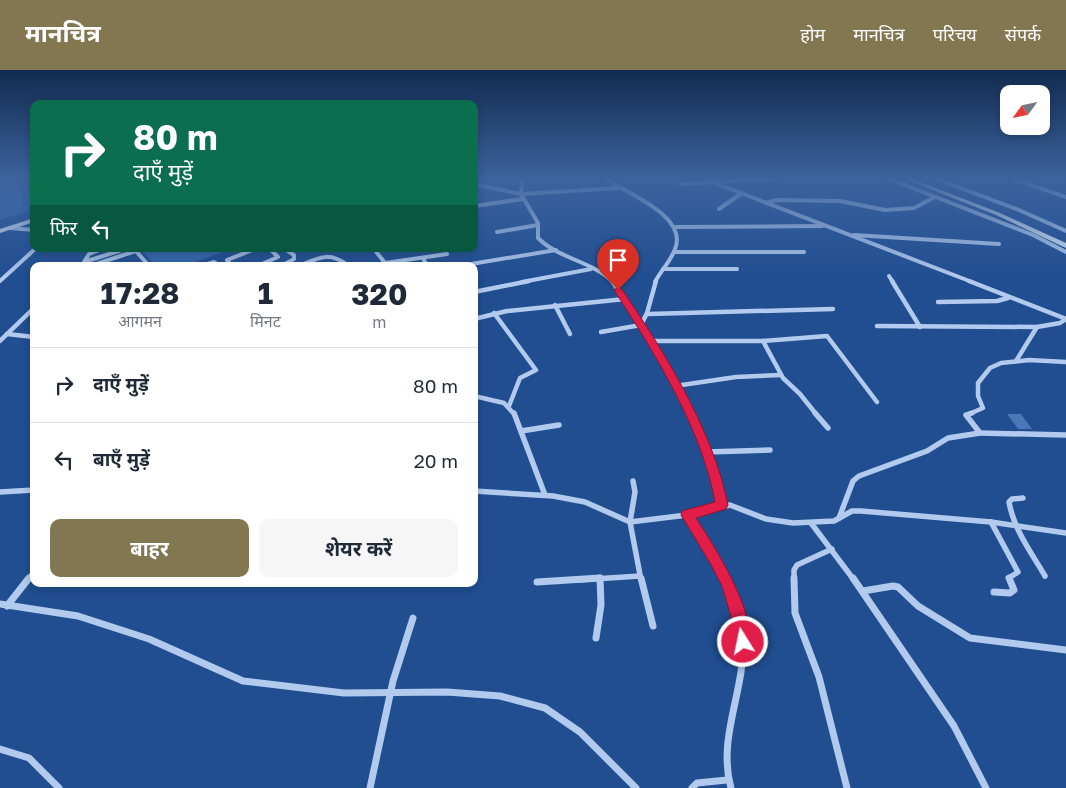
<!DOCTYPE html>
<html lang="hi">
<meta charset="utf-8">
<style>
:root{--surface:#fff;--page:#f6f6f7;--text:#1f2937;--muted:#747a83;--line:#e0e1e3;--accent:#827751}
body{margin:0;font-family:"Golos Text","Noto Sans Devanagari",sans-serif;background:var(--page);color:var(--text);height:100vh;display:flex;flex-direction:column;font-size:19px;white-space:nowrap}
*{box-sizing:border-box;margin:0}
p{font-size:16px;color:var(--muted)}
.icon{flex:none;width:28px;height:28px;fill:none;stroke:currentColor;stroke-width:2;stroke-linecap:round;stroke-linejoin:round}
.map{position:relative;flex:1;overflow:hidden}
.side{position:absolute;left:30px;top:192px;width:448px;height:325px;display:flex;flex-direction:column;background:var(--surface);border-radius:10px;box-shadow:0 2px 8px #0003}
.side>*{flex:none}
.hud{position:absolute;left:30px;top:30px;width:448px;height:152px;border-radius:10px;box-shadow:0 2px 8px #0003;background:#0b6e4f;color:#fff;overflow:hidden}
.needle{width:32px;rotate:237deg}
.fabs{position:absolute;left:1000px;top:15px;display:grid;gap:10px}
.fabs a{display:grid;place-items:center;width:50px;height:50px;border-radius:10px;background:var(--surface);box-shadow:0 2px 8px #0003;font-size:25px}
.pin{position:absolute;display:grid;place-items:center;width:42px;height:42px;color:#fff;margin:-51px -21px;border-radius:50% 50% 50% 0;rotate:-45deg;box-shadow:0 0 5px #0007}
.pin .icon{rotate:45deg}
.me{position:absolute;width:55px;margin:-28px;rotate:350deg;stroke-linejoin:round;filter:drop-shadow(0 0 4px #0008)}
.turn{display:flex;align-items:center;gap:18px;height:105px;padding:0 20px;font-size:22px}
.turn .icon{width:65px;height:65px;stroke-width:2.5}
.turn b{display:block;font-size:35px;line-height:42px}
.then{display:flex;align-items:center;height:48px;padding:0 20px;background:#0003;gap:10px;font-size:19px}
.eta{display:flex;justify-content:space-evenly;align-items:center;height:85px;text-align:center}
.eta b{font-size:30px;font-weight:700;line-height:35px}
.primary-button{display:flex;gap:10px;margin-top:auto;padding:10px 20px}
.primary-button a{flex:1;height:58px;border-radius:10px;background:var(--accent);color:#fff;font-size:20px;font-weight:700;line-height:58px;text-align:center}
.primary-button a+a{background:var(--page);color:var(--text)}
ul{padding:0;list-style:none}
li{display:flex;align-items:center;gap:15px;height:75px;padding:0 20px;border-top:1px solid var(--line)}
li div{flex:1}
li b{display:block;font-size:19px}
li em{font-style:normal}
header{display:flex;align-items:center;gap:30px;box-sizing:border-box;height:70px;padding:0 25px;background:var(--accent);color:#fff}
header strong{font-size:24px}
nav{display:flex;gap:28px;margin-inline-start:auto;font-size:18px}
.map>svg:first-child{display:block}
</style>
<header>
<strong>मानचित्र</strong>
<nav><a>होम</a><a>मानचित्र</a><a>परिचय</a><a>संपर्क</a></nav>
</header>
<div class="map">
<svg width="1066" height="718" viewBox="0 0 1066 718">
<rect width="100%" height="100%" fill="#204e91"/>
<!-- green -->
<g fill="#3368ae">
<path d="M0 108H34V139L0 150Z"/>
<path d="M149 179H231L184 196H155L142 181Z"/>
</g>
<!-- building -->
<path fill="#4977b8" d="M1007 344H1021L1032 359H1018Z"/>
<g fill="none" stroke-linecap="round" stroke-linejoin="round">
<!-- minor-far3 -->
<g stroke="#b1caed" stroke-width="4">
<path d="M523 108 521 124 538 153V168C559 189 592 191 613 212"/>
<path d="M605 108C625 123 685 144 676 176 673 189 661 200 655 212"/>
<path d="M702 108 972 212"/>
<path d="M887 108 1033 165 1066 182"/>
<path d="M934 108 1019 140 1066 161"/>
<path d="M1011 108 1066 127"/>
<path d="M1023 111 1035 108"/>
<path d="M474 114 521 124 618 118"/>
<path d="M681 114 782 108"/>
<path d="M767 133 776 130 840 131 885 140 914 138 935 127"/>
<path d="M474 136 523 129"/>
<path d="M719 139 742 123"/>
<path d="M675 157 822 156"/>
<path d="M10 158 34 160"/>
<path d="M497 162 538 155"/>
<path d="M854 165 999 174"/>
<path d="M102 179 89 184 84 192 125 179"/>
<path d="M299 179H309"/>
<path d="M374 179 385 193 447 184"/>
<path d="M136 181 149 196"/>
<path d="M674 182H804"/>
<path d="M423 188 427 196"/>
<path d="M90 196 142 179"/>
<path d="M201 196 214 192 220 196"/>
<path d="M232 196 227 190 255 179"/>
<path d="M257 196 278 187 270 179"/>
<path d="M281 196 294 189V185L285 179"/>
<path d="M299 196C320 187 329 181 349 196"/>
<path d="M459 196 556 180"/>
<path d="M663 199H737"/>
<path d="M889 206 893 212"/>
<path d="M0 211 35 179"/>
<path d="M522 212 591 199"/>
</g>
<!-- minor-far2 -->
<g stroke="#b1caed" stroke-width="4.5">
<path d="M656 211 647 243 641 255 666 296 691 344"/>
<path d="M892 211 920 257"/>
<path d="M969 211 1066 249"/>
<path d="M474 222 529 211"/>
<path d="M938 232 997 231 1008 228"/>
<path d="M555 235 570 264"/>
<path d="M494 243 536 300 520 308 509 336"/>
<path d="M648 244 833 239"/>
<path d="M474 249 507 241 625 229"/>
<path d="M877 256 1037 257"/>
<path d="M601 262 641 255 612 211"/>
<path d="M7 264 34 267"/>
<path d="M0 271 34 238"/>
<path d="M652 271H763L827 266 877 332"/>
<path d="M763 271 783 308 800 324 816 344"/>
<path d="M1016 291 1037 257 1060 253 1066 249"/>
<path d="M675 316 736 307 781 305"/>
<path d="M474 326 504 333 514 344"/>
<path d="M969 344 983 338 978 326V313L990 298 1001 293 1029 290 1066 292"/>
</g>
<!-- minor-far1 -->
<g stroke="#b1caed" stroke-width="5.5">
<path d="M514 343 545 425"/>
<path d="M690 343 709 389 722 435"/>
<path d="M815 343 828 358"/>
<path d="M521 361 559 355"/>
<path d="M980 363 1066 365"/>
<path d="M706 382 770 380"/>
<path d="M633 411 635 422 630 452 641 510"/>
<path d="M474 421 553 426 585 432 630 452 687 445 730 435 766 449 793 453 834 451 852 441H861L991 452 1066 463"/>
<path d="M0 422 34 420"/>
<path d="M1023 428 1012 429 1009 432C1014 460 1031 482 1045 506"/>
<path d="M687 445 726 510"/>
<path d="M839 448 853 411 859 406 927 381 948 368 980 363 966 345 972 343"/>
<path d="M991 452 1018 502 1009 508 1010 510"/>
<path d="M811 453 854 510"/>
<path d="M28 510 34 502"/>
<path d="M578 510 640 506"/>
<path d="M794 510V500L797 495 832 479"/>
</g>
<!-- minor -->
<g stroke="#b1caed" stroke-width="7">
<path d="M641 508 653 556"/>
<path d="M726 508C735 528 742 548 743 571 745 621 717 668 731 718"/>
<path d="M794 508 795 543 819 607 847 718"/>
<path d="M853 508 954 656 986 718"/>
<path d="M537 512 600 508"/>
<path d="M863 521 893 516 898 517 918 536 970 568 1066 580"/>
<path d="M994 522 1010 523 1014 520 1009 508"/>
<path d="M0 534 78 546 149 569 243 611 344 623 447 622 500 626 545 638 580 662 636 718"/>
<path d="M7 536 29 508"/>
<path d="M596 568 601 535 600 508"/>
<path d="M0 679 29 688 59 718"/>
<path d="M370 718 393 611 413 548"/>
<path d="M692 718 697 713 727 710"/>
</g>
<!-- secondary -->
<g fill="#dde9fa" fill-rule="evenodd">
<path d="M902 108H910L1000 143 1066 173V178L996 145Z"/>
<path d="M34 148V152L0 163V159Z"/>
</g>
</g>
<!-- sky -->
<linearGradient id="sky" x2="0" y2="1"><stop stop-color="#122b50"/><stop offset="0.52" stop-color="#3c639d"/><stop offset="1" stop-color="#3c639d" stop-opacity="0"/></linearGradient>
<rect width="1066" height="208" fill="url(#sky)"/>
<!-- route -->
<path fill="#e11d48" stroke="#92132f" d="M618 217 621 218C664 281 713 360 728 435L726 439 696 448C712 472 760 548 748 577L743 579 738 577 734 557 722 516 710 493 681 445 682 441 715 432C702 359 654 282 614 220Z"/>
</svg>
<div class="fabs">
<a><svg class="needle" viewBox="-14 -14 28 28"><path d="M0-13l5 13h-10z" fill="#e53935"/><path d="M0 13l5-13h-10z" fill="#747a83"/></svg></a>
</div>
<div class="pin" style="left:618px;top:220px;background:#d93025"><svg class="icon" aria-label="arrive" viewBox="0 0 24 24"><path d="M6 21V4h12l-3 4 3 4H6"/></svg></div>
<svg class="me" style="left:743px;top:572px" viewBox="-20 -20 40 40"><circle r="17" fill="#e11d48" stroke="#fff" stroke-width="3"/><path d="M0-11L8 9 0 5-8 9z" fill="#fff"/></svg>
<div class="hud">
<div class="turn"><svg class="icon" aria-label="right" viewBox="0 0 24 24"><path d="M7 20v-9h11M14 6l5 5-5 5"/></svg><div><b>80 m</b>दाएँ मुड़ें</div></div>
<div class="then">फिर<svg class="icon" aria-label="left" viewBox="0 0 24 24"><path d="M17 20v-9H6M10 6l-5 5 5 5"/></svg></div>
</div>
<section class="side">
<div class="eta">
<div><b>17:28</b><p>आगमन</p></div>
<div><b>1</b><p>मिनट</p></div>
<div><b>320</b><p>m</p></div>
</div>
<ul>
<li><svg class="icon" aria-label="right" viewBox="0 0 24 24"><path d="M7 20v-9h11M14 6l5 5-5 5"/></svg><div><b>दाएँ मुड़ें</b></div><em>80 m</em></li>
<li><svg class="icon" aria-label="left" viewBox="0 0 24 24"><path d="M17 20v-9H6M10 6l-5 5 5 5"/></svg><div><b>बाएँ मुड़ें</b></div><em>20 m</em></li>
</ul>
<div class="primary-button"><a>बाहर</a><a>शेयर करें</a></div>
</section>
</div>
